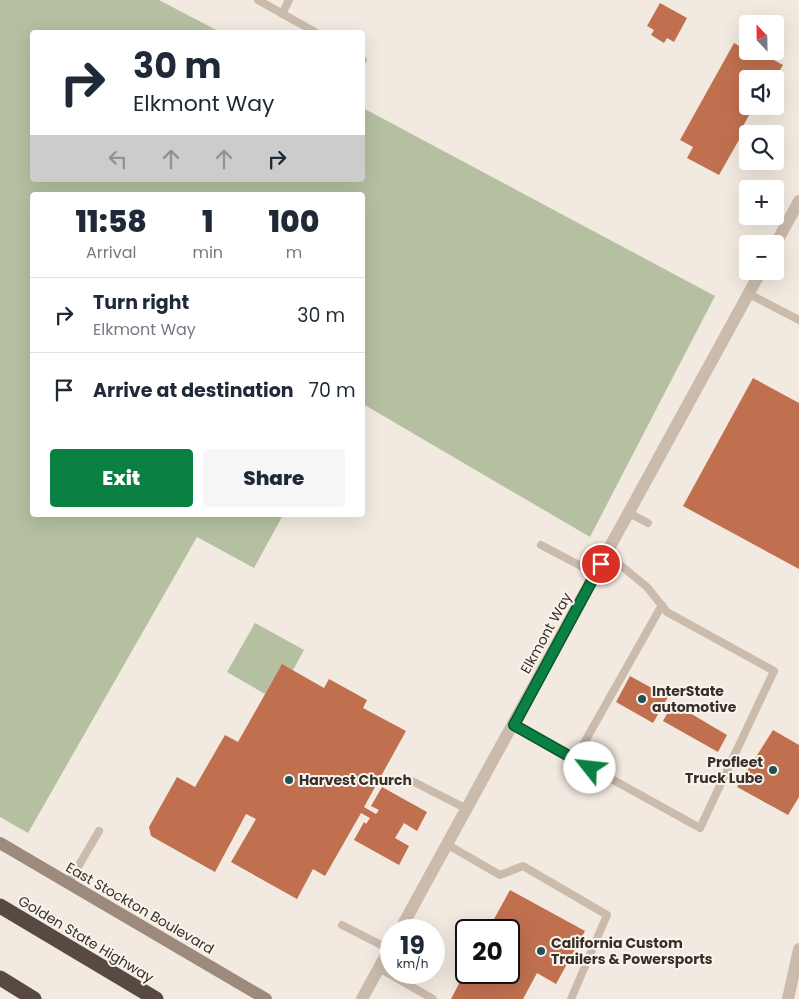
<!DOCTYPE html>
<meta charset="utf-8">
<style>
:root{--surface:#fff;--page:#f6f6f7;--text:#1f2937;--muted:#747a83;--line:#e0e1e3;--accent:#0b8043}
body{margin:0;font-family:Poppins,sans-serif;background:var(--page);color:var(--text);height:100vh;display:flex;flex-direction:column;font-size:19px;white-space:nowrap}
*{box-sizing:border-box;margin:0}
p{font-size:16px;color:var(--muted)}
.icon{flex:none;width:28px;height:28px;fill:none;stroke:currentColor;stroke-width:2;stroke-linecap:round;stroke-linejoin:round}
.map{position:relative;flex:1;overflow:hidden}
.panel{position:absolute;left:30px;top:192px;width:335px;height:325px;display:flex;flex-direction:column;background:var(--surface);border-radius:5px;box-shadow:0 5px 20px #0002}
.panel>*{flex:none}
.banner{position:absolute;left:30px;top:30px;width:335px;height:152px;border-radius:5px;box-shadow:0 5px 20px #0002;background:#fff;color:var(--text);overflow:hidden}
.needle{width:32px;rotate:338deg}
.buttons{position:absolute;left:739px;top:15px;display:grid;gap:10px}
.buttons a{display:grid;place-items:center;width:45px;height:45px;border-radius:5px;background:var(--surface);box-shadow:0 5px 20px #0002;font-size:25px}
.speed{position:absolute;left:380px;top:919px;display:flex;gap:10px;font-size:25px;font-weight:700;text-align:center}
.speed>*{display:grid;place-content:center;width:65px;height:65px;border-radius:50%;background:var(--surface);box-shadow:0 5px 20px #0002;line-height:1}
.speed small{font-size:12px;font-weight:400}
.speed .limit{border:2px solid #111;border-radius:8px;background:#fff;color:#111}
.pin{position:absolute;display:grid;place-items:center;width:42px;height:42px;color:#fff;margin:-21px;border:2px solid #fff;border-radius:50%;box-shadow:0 1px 5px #0007}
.me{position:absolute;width:55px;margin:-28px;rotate:299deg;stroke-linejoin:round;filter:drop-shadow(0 0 4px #0008)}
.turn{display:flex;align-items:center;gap:18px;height:105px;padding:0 20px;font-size:22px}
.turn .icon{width:65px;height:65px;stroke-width:2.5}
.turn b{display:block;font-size:35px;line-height:42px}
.lanes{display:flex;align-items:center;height:48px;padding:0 20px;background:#0003;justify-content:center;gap:25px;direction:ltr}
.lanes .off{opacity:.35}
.eta{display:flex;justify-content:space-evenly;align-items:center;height:85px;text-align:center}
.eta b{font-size:30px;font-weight:800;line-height:35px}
.action{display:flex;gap:10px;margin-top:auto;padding:10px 20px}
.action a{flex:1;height:58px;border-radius:5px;background:var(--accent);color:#fff;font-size:20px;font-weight:800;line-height:58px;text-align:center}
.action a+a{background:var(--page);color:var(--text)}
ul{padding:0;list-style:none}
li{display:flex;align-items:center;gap:15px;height:75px;padding:0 20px;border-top:1px solid var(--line)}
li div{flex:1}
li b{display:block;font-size:19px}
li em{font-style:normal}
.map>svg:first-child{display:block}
</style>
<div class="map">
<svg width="799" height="999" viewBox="0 0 799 999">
<rect width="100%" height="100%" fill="#f2eae0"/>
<!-- green -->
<g fill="#b4c0a0">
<path d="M0 0H159L220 32H32V180H362L363 108 715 296 590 537 363 404 362 195H32V515H283L254 568 197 537 28 833 0 817Z"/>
<path d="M255 623 304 650 293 670 282 665 265 694 227 672Z"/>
</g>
<!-- building -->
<g fill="#c0704f">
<path d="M660 3 687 18 674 42 667 38 664 43 651 35 654 30 647 26Z"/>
<path d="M734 43 748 51H757L783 65 775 79H748V106H754L741 130 744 131 719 175 687 158 693 147 680 140Z"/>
<path d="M753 378 799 403V569L683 506Z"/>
<path d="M282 664 324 688 329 679 367 700 363 708 406 731 364 807 376 814 379 810 371 806 382 787 427 812 417 831 404 823 395 838 409 846 399 865 354 840 364 822 366 824 370 818 361 813 325 876 313 869 297 899 231 862 256 819 246 814 215 872 151 836 149 827 177 777 195 787 225 735 238 742Z"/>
<path d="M630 676 668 697 653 723 616 702Z"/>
<path d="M673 703 727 735 718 752 663 721Z"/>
<path d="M773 730 799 745V797L788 815 737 787Z"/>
<path d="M510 890 585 931 556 984 537 973 523 999H451L465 972H509V930H488Z"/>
</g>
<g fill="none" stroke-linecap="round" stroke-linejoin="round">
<!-- lane -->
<g stroke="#cabbac" stroke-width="8">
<path d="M258 0 315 32"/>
<path d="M282 14 289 0"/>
<path d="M362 59 363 60"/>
<path d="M749 294 799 320"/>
<path d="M629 513 648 523"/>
<path d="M541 545 596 574"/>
<path d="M514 725 700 828 774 671 667 612 647 587 607 554"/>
<path d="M575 759 662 605"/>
<path d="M412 781 467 809"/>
<path d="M448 845 500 875 523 866 607 915 571 999"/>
<path d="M68 884 99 831"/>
<path d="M342 925 389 949"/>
<path d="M379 968 433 999"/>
</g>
<!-- street -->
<g stroke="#cabbac" stroke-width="12">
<path d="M775 245 799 201"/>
<path d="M400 930 761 271"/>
<path d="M362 999 391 946"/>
<path d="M788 999 799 949"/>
</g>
<!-- secondary -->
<path stroke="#9d8a7d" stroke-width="12" d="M0 843 266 999"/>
<!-- highway -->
<g stroke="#584a42" stroke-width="15">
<path d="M0 906 156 999"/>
<path d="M0 978 34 999"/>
</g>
</g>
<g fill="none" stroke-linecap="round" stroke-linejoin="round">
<!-- route casing -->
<g stroke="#07532c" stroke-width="12">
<path id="route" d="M590 768 514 725 601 564"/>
</g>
<!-- route -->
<use href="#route" stroke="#0b8043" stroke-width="9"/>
</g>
<!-- markers -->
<g fill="#225158" stroke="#f9f4ec" stroke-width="2">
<circle cx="642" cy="699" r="5"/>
<circle cx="773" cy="770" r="5"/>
<circle cx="289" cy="780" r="5"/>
<circle cx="541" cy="951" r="5"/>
</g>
<g text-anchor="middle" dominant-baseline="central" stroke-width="4" stroke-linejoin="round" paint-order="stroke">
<!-- street labels -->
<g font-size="14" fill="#382f2a" stroke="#f9f4ec">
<text transform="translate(546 633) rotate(-61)">Elkmont Way</text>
<text transform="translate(140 908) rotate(30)">East Stockton Boulevard</text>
<text transform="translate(86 939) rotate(31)">Golden State Highway</text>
</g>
<!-- poi labels -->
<g font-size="14" font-weight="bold" fill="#382f2a" stroke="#f9f4ec" text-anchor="start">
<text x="652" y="691">InterState<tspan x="652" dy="16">automotive</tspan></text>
<text x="763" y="762" text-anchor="end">Profleet<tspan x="763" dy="16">Truck Lube</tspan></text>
<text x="299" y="780">Harvest Church</text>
<text x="551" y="943">California Custom<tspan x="551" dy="16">Trailers &amp; Powersports</tspan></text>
</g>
</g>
</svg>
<div class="buttons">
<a><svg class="needle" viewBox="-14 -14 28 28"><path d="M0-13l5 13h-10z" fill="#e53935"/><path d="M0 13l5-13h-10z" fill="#747a83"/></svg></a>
<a><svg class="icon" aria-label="sound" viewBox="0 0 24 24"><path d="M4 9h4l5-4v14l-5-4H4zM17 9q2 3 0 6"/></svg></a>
<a><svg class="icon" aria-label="search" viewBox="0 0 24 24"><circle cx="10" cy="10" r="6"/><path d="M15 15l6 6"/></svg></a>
<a>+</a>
<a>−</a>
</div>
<div class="speed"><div>19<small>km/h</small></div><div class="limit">20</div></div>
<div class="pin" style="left:601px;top:564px;background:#d93025"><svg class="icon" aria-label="arrive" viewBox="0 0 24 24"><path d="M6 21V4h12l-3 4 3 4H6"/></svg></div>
<svg class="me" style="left:590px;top:768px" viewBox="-20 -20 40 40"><circle r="19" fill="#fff"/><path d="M0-13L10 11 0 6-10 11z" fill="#0b8043"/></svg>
<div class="banner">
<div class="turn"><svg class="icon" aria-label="right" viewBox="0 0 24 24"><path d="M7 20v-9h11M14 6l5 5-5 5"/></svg><div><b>30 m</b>Elkmont Way</div></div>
<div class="lanes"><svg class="icon off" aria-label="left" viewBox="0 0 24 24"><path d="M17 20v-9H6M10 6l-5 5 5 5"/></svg><svg class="icon off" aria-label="ahead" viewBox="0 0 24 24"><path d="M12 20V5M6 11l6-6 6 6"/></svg><svg class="icon off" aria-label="ahead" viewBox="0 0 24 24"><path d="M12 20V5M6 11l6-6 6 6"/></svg><svg class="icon" aria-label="right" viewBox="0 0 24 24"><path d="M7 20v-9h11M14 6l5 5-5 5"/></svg></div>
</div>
<section class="panel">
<div class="eta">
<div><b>11:58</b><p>Arrival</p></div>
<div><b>1</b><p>min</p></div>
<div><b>100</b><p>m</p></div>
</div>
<ul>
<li><svg class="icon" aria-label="right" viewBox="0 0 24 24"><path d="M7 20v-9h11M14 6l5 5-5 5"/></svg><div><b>Turn right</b><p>Elkmont Way</p></div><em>30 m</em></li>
<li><svg class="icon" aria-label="arrive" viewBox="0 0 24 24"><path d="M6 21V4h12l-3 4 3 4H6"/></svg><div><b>Arrive at destination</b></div><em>70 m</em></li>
</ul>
<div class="action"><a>Exit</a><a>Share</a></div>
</section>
</div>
